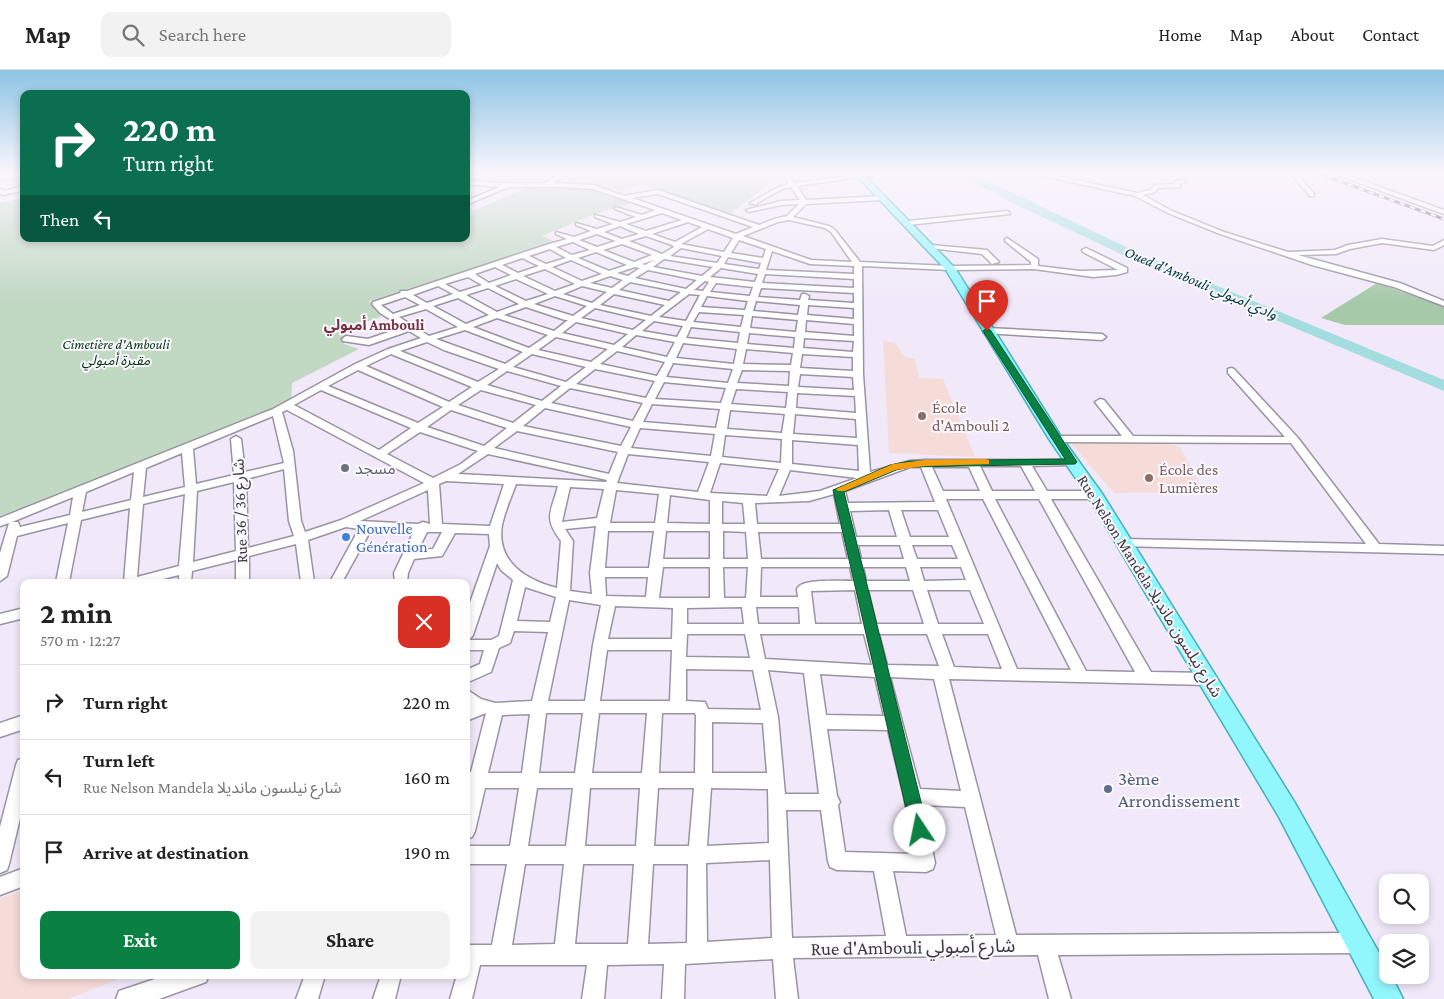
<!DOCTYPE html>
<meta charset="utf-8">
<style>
:root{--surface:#fff;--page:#f2f2f2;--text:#222;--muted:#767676;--line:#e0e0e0;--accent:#0b8043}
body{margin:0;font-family:"Crimson Pro","Noto Sans Arabic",serif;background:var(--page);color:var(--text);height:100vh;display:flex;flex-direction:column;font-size:19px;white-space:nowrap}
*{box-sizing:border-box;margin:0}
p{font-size:16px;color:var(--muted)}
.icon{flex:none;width:28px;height:28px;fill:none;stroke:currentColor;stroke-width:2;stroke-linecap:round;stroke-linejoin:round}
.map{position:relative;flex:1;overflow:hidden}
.drawer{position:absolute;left:20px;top:509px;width:450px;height:400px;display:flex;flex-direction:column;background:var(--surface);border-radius:10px;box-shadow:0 2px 8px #0003}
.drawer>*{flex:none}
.top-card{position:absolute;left:20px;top:20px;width:450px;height:152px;border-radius:10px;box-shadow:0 2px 8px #0003;background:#0b6e4f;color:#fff;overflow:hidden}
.buttons{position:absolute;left:1379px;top:804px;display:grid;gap:10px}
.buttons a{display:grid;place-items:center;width:50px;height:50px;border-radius:10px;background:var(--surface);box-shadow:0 2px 8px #0003;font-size:25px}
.pin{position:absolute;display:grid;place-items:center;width:42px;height:42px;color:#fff;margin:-51px -21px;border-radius:50% 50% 50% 0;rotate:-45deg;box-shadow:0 0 5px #0007}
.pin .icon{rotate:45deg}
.me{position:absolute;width:55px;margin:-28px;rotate:349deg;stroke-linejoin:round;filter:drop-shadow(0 0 4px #0008)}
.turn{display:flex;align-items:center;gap:18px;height:105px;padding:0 20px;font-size:22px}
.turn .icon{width:65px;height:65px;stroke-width:2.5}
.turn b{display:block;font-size:35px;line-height:42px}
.then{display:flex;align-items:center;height:48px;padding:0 20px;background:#0003;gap:10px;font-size:19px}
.round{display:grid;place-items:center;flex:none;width:52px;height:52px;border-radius:10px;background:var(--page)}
.summary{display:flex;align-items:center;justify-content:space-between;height:85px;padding:0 20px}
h1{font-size:30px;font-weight:700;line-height:38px}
.action{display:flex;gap:10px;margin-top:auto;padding:10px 20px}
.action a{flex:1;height:58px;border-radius:10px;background:var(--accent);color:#fff;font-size:20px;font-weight:700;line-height:58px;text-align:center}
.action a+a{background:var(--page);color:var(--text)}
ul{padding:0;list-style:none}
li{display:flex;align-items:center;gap:15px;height:75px;padding:0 20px;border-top:1px solid var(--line)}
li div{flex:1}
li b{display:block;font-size:19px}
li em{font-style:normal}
header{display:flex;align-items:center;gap:30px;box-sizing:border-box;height:70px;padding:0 25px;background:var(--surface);border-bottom:1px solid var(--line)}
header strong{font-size:24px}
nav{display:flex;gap:28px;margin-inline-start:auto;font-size:18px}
.search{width:350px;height:45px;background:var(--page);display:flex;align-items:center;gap:12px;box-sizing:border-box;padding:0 18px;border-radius:10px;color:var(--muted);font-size:19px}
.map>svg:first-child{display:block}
</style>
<header>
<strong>Map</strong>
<div class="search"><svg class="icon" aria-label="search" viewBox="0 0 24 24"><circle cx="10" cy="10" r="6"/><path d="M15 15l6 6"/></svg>Search here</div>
<nav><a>Home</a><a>Map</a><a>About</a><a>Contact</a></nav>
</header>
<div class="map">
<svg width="1444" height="929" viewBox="0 0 1444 929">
<rect width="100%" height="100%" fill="#f1e9f9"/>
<!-- education -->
<g fill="#f6dcd8">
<path d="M883 271 895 273 905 287 915 289 919 308 943 309 975 387 889 383Z"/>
<path d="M1072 374H1170L1180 377 1204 422 1114 423Z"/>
<path d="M24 820V905H129L68 929H0V828Z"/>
</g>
<!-- green -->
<g fill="#c1d8c3">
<path d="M569 103H771L765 114 768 115 731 143 697 135 642 114 619 121 603 116 570 113 566 105Z"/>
<path d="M527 118 589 119 631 133 595 144 542 166 556 172 369 231 381 247 348 258 344 274 359 279 292 313 291 331 75 422 0 451V133L24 128V169H466V144Z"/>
</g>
<!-- forest -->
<path fill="#a5c9a9" d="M1377 213 1444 237V255H1345L1321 248Z"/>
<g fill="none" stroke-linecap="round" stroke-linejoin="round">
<!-- river -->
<path fill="#a4dddf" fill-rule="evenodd" d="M957 103H970L1145 186 1444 310V321L1136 191 1017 135Z"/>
<!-- minor casing -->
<g stroke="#9a93a2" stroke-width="3">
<g id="minor">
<path d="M24 103V106L0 110V106Z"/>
<path d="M561 103H568L553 113 594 115 624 126 658 120 759 155 774 149 787 146 799 134 781 135 749 142 746 140 781 131 800 130 791 117 782 119 757 133V135L750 133 778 117 789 114 785 108V103H791V108L795 113 873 103H890L797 116 806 130 883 126 886 128 883 130 806 134 793 147 829 156 835 160 860 192 950 196 1031 195V192L1005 171V169L1007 168 1038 189V196L1080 201 1118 200 1083 182 1082 180 1086 178 1127 198V202L1116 205 1093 207 1034 199 950 200 862 196 863 304 870 402 910 391 925 390H1075L1077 392 1075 394 1071 395 1032 396 1047 421H1095L1101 425 1095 429H1051L1151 602 1208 603 1213 605 1216 609 1213 613 1208 615 949 609 1016 865 1361 863 1368 866 1371 873 1368 880 1361 883 1058 885 1071 929H1049L1038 885 793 888 798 929H776L773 889 685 894 684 929H662L664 894 607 895 604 929H582L587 895H480L472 929H450L457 905H466V875H492L507 794H466V776H510L519 718H485L475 761 472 767 466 769V702H471L486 643 466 651V638L468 637 466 635V619L481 629 495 633 532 631 548 562 514 561 510 573 499 578 491 602 466 613V600L480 594 484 580H466V544L490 476 489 464 455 463 442 486 414 489 408 503 407 512H395L394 503 414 461 371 460 342 512H330L359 459 346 457 308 470 314 512H301L296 474 249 486V512H236V490L192 501 191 512H179V505L151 512H124L130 438 81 450 69 512H56L68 453 17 466 7 506 0 511V483L9 453 0 456V448L273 339 355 294 388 279 421 268 409 261 369 275 343 271 342 269 346 266 368 269 403 257 380 243 372 234 373 232 400 223 401 221H407L546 175 567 169 556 164V162L574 167 591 161 576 155V153L597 159 613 154 595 147V145L620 152 636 147 615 139V137L642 145 655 140 593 119 562 117H508L466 135V131L500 117 466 114V110L498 113H546ZM658 124 753 157 736 164 632 128ZM662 143 682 150 646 161 626 154ZM789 150 825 158 831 162 852 192 811 190 743 166 778 152ZM688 152 702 157 675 172 652 164ZM620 156 639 164 622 169 604 162ZM708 159 733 168 724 182 681 174ZM597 164 616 171 597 177 579 170ZM646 166 672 175 674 177 662 184 629 171ZM739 170 766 179 763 188 731 183ZM573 172 575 173 590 180 572 185 556 177ZM622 174 652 185 634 192 603 180ZM681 178 722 186 717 193 670 186ZM550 179 566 188 546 194 529 186ZM772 181 810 194 854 196V204L766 200ZM596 182 627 195 609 201 578 188ZM728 187 761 193 759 199 724 194ZM522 188 539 196 518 203 502 195ZM664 189 713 197 702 206 653 197ZM571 190 602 204 582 211 552 197ZM654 190 645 195 642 194ZM495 197 511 205 489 213 475 204ZM635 197 640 198 628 206 617 203ZM721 198 758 204 755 212 710 207ZM545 199 575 214 555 221 523 206ZM648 200 697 210 686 219 635 208ZM765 204 854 209V218L762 213ZM610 206 623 210 612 218 590 213ZM468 207 482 215 460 222 445 214ZM516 209 548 224 526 231 495 216ZM705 211 709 212 703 221 694 220ZM630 212 681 222 669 231 619 220ZM716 213 753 217 750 226 710 222ZM438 216 453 224 427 233 413 225ZM582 216 607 222 592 233 563 224ZM488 218 519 234 497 242 466 225ZM761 218 854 223V233L808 230 809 226 805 224H802L800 230 758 227ZM614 224 665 235 651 246 600 235ZM689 224 700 225 686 251 659 247ZM555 226 587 236 573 246 534 234ZM707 226 748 231 745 240 701 237ZM405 227 420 235 393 244 381 235ZM458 228 489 245 466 254 433 236ZM756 231 800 235 798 245 753 241ZM808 235 854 238V249L807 245ZM526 237 565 250H568L554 261 504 245ZM595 238 646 250 633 260 581 248ZM426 239 458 257 429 266 399 247ZM699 242 744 245 741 257 693 252ZM752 246 798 250 796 262 750 258ZM497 248 548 265 529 278 473 257ZM806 250 854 254V266L805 262ZM654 251 683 256 677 267 642 261ZM576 252 628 264 614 275 562 263ZM691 257 740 262 738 273 686 268ZM465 260 523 282 505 294 436 269ZM749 263 795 267 794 278 747 274ZM636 265 675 272 667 287 622 277ZM556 267 608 279 591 292 538 280ZM804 268 854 271 853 282 803 278ZM427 272 444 280 499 299 478 312 400 281ZM683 273 737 279 734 294 676 288ZM746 279 793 283 791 295 743 294ZM617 281 665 292 657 306 600 294ZM391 284 472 317 449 332 366 296ZM532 284 586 297 566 312 513 297ZM802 284 853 287V301L800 298ZM673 293 733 299 728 313 666 307ZM595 299 655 311 646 328 576 314ZM358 300 443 337 418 353 328 316ZM742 300 790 301 789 316 737 313ZM507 301 561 316 542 331 487 315ZM800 304 853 307 854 320 798 317ZM664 312 726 318 721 333 655 329ZM570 318 643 333 633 351 551 333ZM736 319 788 322 786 338 731 334ZM321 320 411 358 379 380 294 335ZM481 320 536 335 513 353 458 335ZM797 323 855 326 856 343 796 338ZM652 334 720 339 716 358 643 352ZM545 338 631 357 621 376 523 356ZM287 340 424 413 341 450 305 462 301 451 293 381 282 342ZM451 340 507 358 484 376 427 357ZM730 340 785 344 782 363 727 359ZM795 344 856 349 857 368 793 364ZM273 346 284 393 245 402 241 369 236 366 231 369 234 405 196 414 193 379ZM640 358 715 364 711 386 631 378ZM517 361 618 382 609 404 494 378ZM420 362 478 381 461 394 433 408 387 384ZM725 365 782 369 781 393 722 387ZM792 370 858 375 859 401 792 394ZM182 383 185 417 143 427 146 398ZM488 384 607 410 606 412 458 404ZM628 384 709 392 698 422 617 413ZM720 393 779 399 767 426 710 423ZM980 396H1021L1035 421H992ZM910 397H921L935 432 848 433 845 421ZM932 397H969L980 421H943ZM284 399 289 451 294 466 248 478 246 409ZM790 400 857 408 820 421 779 426ZM134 402 131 430 82 442 86 422ZM446 411 504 414 490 456 442 454 439 414ZM234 412 236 481 193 492 197 421ZM516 414 558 416C551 443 543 447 561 471L557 518C526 510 496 492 502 455 505 441 511 428 516 414ZM570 417 604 419 597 448 562 452ZM428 420 430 454 423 452 418 454 360 451ZM616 420 659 424 655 453H610ZM185 424 179 496 137 507 143 434ZM834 424 840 454H757L755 433 809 431ZM670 425 710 430V454L667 453ZM73 427 70 445 20 457 18 452H12ZM946 429H983L1071 600 1017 599ZM995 429H1039L1135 602 1086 601ZM722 431 743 433 745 454H722ZM889 440 897 467H856L850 441ZM901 440H938L949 467H910ZM596 456 590 503 592 524 570 521 573 471 565 459ZM608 461H654L649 498H605ZM666 461H710V489H663ZM723 461 746 462 748 489H723ZM427 462H442L433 479 418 480ZM758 462H842L848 489H761ZM858 475H900L904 489H861ZM912 475H952L958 489H917ZM497 493 501 500 513 510 499 566 491 570H469L473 565ZM663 497H710V528H659ZM723 497H748L746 528H724ZM761 497H850L853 511C843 511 800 508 797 519 797 522 798 524 798 527H760ZM863 497H906L910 511H866ZM920 497H961L966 510 924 511ZM605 507H648L646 527 606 526ZM525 517 556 527 550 552 517 551ZM855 520 862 554H815L811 521ZM868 520H913L924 554H876ZM927 520H970L984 554H938ZM569 530 601 535 593 575 585 631H548ZM615 536 673 538 672 569H608ZM742 537 744 554H687V538ZM756 537H799L800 554H758ZM687 564H745L750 588 686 587ZM760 564H864L872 595 765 589ZM879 564H927L939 596 887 595ZM942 564H988L1002 599 954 597ZM607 580H672L670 631H600ZM686 599 753 600 761 640 708 639 705 632 686 631ZM768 600 804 603 819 724H785L778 647ZM820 604 875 607 884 646 826 645ZM890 607 934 609 961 721 920 719ZM546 643H583L575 703H539ZM599 643H647L642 703H592ZM662 643H695L696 646 695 703H659ZM530 644 522 703H488L502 645ZM712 652 763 653 767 703H712ZM827 659 888 660 904 727 915 784 845 782 838 735 840 732 837 726ZM537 718H573L566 776H528ZM590 718H640L636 776H585ZM658 718H694L689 776H654ZM711 718 768 719 769 773 707 776ZM923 735 965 737 996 865 906 866 893 801 926 802 933 799 935 793ZM786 740H821L828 791 830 797 837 800 874 801 886 866 792 868ZM770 790 772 868 707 872 706 793ZM525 794H564L555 874 512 875ZM583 794H634L628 874H575ZM653 794H688L687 873 648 874Z"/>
<path d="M1030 103H1042L1137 123 1151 120 1154 115 1175 114V111L1186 110V112L1180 113V117L1158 118 1155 122 1143 125 1172 141 1224 162 1288 182 1335 180 1348 175 1382 169 1433 176 1444 170V175L1434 180 1382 173 1350 179 1336 184 1298 185 1400 213 1444 231V236L1394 217 1312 195 1220 164 1168 143 1135 126Z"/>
<path d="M1290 103H1296L1314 124V126H1310Z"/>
<path d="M1332 103H1341L1444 140V144Z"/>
<path d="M24 116V120L3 125 0 124V119L4 121Z"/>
<path d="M1008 141 1010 144 908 155 905 153 908 151Z"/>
<path d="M931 175 987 180 999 192 992 194 982 184 929 178V176Z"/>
<path d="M987 258 1102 264 1106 267 1102 270 984 263 983 261Z"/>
<path d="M1231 298 1234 299 1298 368 1379 474 1444 476V484L1119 476 1117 473 1119 470 1123 469 1366 474 1291 373 1056 372 1051 369 1056 366H1122L1095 332 1100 329 1104 330 1133 366 1285 367 1228 303V299Z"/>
<path d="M24 538V548L0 554V544Z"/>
<path d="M24 645V659L0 667V653Z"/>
<path d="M24 688V732L9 794 7 800 0 803V757L16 695 18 690Z"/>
<path d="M24 798V816L0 825V807Z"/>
<path d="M167 905H209L206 912 159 929H116L119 921Z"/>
<path d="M305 905H325L318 929H296Z"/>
<path d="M381 905H401L395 929H373Z"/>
</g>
</g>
<!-- major casing -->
<g stroke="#45b0ba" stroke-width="3">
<path id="major" d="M854 103H862L955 198 1062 368 1103 425 1295 733 1388 899V905H1391L1403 929H1374L1279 747 1087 425 1049 369 946 200Z"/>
</g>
<!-- minor -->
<use href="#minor" fill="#fff" fill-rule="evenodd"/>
<!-- major -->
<use href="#major" fill="#92f6fd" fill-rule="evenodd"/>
<!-- rail casing -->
<g stroke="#5d5a62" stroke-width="3">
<path id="rail" d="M1317 103 1444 149"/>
</g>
<!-- rail -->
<use href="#rail" stroke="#fbf8ff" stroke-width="2" stroke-dasharray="5.5" stroke-linecap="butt"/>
</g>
<!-- sky -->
<linearGradient id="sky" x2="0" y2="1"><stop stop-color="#8dc4e4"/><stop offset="0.44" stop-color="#f9f5fc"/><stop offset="1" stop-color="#f9f5fc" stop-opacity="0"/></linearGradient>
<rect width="1444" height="233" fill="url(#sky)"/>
<!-- route -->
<path fill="#0b8043" stroke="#07532c" d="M987 258 991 261 1077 392 1075 394 910 397 896 400 844 422 928 760 925 765 920 767 914 765 911 760 833 420 890 395 910 391 1065 389 983 261Z"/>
<!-- slow -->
<path fill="#f59e0b" d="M985 389 989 390V394L925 396 895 400 845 421H838L836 419 893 394 925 390Z"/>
<!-- markers -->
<g fill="#8d6e63" stroke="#fbf8ff" stroke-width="2">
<circle cx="922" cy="346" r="5"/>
<circle cx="1149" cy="408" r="5"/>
</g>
<circle fill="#6b7280" stroke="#fbf8ff" stroke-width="2" cx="345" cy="398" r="5"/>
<circle fill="#3f7fe0" stroke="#fbf8ff" stroke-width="2" cx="346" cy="467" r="5"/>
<circle fill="#5c6f8a" stroke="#fbf8ff" stroke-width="2" cx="1108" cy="719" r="5"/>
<g text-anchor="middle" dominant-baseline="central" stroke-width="4" stroke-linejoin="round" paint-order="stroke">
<!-- far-park labels -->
<g font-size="14" font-style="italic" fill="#00370e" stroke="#fbf8ff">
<text x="116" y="274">Cimetière d'Ambouli<tspan x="116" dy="16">مقبرة أمبولي</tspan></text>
</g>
<!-- far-water labels -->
<g font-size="15" font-style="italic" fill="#01393b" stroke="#fbf8ff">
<text transform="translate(1201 213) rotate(23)">Oued d'Ambouli وادي أمبولي</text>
</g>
<!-- far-neighbourhood labels -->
<g font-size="15" font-weight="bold" fill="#783140" stroke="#fbf8ff">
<text x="374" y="255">أمبولي Ambouli</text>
</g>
<!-- education labels -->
<g font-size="16" fill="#785e54" stroke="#fbf8ff" text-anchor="start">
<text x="932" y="337">École<tspan x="932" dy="18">d'Ambouli 2</tspan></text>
<text x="1159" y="399">École des<tspan x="1159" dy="18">Lumières</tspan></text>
</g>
<!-- worship labels -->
<g font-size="16" fill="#5b616d" stroke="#fbf8ff" text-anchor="start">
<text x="355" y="398">مسجد</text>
</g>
<!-- street labels -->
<g font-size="16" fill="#3d3a41" stroke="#fbf8ff">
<text transform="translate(240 441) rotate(-92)">Rue 36 / شارع 36</text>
<text transform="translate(1150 516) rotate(58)">Rue Nelson Mandela شارع نيلسون مانديلا</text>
</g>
<!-- shop labels -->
<g font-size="16" fill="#366cbe" stroke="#fbf8ff" text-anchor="start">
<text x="356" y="458">Nouvelle<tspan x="356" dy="18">Génération</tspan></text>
</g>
<!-- near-service labels -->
<g font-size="19" fill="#4e5e75" stroke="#fbf8ff" text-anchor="start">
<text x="1118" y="708">3ème<tspan x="1118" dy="22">Arrondissement</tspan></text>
</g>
<!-- near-street labels -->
<g font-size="19" fill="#3d3a41" stroke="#fbf8ff">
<text transform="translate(913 877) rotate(-1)">Rue d'Ambouli شارع أمبولي</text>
</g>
</g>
</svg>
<div class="buttons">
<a><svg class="icon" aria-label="search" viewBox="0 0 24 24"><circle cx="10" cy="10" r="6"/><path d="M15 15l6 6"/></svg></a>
<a><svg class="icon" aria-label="layers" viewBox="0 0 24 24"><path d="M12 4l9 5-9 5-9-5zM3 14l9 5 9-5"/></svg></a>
</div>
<div class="pin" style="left:987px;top:261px;background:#d93025"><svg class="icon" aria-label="arrive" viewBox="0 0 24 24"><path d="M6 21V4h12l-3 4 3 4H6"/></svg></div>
<svg class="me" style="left:920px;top:760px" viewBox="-20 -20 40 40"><circle r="19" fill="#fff"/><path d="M0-13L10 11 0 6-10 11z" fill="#0b8043"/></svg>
<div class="top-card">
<div class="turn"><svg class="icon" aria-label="right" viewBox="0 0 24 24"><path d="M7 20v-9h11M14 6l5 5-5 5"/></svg><div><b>220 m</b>Turn right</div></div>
<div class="then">Then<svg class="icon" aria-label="left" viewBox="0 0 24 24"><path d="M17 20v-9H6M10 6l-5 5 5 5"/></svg></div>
</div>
<section class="drawer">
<div class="summary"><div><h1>2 min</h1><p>570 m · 12:27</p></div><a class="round" style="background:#d93025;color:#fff"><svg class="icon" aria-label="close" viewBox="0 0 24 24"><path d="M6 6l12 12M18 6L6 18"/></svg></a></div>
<ul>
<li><svg class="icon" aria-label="right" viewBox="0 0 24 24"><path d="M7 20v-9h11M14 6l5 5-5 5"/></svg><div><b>Turn right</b></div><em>220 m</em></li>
<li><svg class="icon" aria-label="left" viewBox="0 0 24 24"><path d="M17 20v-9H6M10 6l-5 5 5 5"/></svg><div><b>Turn left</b><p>Rue Nelson Mandela شارع نيلسون مانديلا</p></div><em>160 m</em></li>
<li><svg class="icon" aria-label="arrive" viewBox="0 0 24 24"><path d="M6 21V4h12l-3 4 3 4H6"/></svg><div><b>Arrive at destination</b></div><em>190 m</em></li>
</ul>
<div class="action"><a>Exit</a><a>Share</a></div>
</section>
</div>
